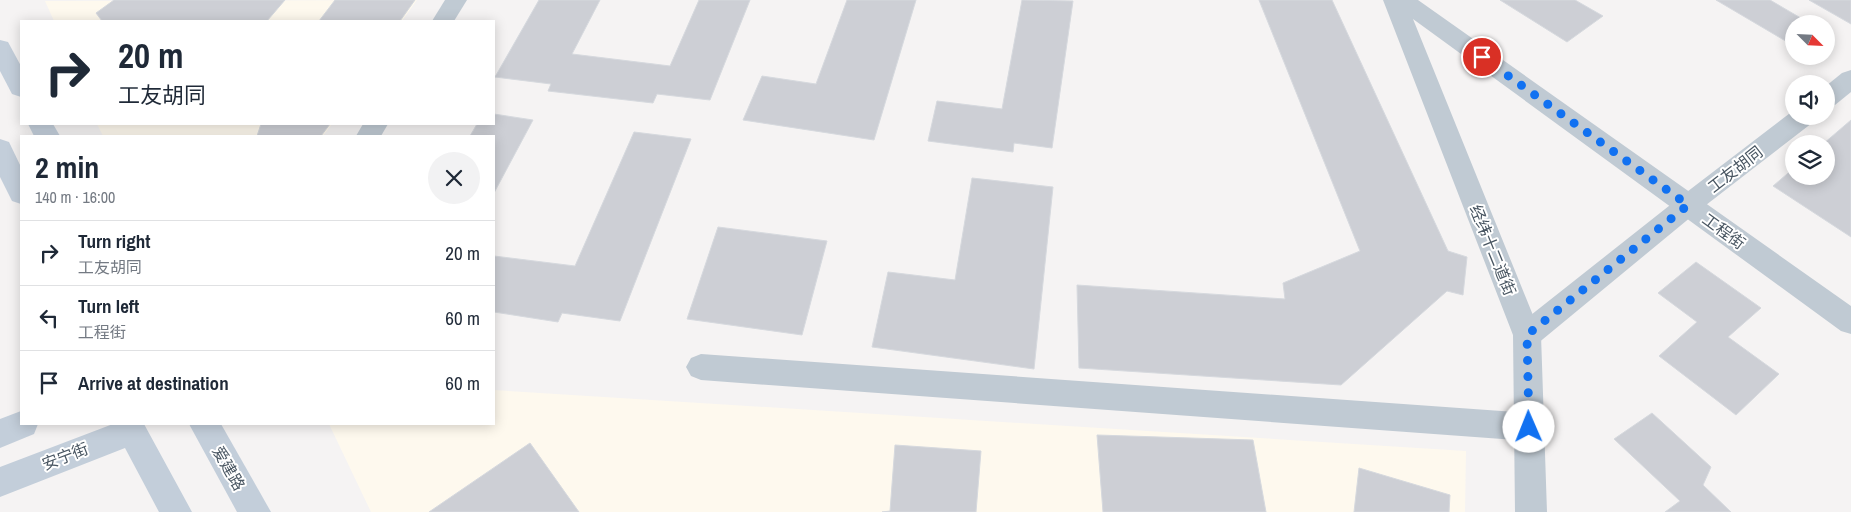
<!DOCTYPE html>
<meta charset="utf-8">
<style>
:root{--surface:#fff;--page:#f2f2f3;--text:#1f2937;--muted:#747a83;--line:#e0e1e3}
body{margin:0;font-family:"Archivo Narrow","Noto Sans SC",sans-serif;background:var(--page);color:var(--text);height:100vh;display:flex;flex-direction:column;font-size:19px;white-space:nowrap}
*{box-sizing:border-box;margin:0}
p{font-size:16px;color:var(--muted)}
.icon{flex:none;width:28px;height:28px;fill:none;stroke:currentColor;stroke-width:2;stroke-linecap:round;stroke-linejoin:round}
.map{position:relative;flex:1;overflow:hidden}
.sheet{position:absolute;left:20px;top:135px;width:475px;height:290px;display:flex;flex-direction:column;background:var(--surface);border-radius:0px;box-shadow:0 2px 12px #0003}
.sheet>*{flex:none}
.top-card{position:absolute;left:20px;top:20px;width:475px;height:105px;border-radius:0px;box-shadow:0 2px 12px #0003;background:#fff;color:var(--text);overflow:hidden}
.needle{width:32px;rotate:114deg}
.fabs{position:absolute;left:1785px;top:15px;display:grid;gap:10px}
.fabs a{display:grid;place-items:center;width:50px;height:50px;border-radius:50%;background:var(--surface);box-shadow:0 2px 12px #0003;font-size:25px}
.pin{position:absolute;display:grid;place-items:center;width:42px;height:42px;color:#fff;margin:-21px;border:2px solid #fff;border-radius:50%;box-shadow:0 1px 5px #0007}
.me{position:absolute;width:55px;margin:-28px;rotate:359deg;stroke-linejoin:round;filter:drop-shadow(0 0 4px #0008)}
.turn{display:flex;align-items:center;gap:18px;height:105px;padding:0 15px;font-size:22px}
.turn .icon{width:65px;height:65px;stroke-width:2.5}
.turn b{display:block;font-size:35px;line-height:42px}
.round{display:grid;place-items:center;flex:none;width:52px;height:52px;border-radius:26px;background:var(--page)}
.headline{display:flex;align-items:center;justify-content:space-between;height:85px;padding:0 15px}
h1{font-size:30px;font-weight:700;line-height:38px}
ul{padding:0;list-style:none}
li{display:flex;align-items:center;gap:15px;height:65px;padding:0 15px;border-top:1px solid var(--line)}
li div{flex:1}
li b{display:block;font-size:19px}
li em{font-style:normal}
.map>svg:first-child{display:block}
</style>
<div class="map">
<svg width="1851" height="512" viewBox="0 0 1851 512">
<rect width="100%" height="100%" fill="#f5f3f3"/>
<!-- commercial -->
<g fill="#fef9ee">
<path d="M417 0 402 21H54L45 1Z"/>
<path d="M97 124H332L323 136H103Z"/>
<path d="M494 390 1466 451 1465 512H371L329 424H494Z"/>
</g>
<!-- building -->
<g fill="#cdcfd5" stroke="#d6d9de">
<path d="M114 0H285L267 21H102L96 13Z"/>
<path d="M335 0H415L400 21H319Z"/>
<path d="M539 0H600L572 54 670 66 699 0H750L710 100 657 94 653 103 548 91 551 84 495 77Z"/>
<path d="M847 0H916L874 140 743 120 762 76 816 84Z"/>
<path d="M1022 0 1073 1 1052 148 1014 143 1013 152 928 141 937 101 1002 109Z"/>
<path d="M1259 0H1332L1448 251 1467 257 1463 295 1447 291 1341 385 1079 368 1077 285 1285 299 1283 283 1360 251Z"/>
<path d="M1500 0H1575L1603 16 1567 42Z"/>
<path d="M1716 0H1770L1811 24H1794V46Z"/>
<path d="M1809 0H1851V24Z"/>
<path d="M494 114 533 120 494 193V136H470L477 124H494Z"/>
<path d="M1851 120V237L1773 186 1794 168V176H1826V144H1823Z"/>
<path d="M261 124H330L321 136H257Z"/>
<path d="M634 132 691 139 620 321 562 313 558 322 494 312V256L575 266Z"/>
<path d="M972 178 1053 187 1034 369 872 347 888 272 955 280Z"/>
<path d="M718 227 827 241 802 335 687 319Z"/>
<path d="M1696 262 1761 308 1728 337 1779 374 1736 415 1659 356 1697 322 1658 293Z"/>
<path d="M1652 413 1711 467 1703 485 1731 512H1665L1680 501 1614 439Z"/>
<path d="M1097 435 1253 440 1266 512H1103Z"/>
<path d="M530 443 579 512H429Z"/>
<path d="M895 445 981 451 976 512H882L890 511Z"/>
<path d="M1359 468 1450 495 1449 512H1354Z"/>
</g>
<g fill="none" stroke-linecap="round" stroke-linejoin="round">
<!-- minor -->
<g fill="#c0cad3" fill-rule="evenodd">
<path d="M1851 70V92L1835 105 1826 108V86L1842 73Z"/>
<path d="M1794 110V116H1815L1812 123 1697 212 1537 344 1527 348 1517 344 1513 335 1517 326 1679 198Z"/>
<path d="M701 354 1529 413 1540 417 1544 427 1540 437 1529 441 701 380 691 376 686 367 691 358Z"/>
</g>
<!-- tertiary -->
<g fill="#c0cad3" fill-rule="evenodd">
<path d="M445 0H467L454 21H432Z"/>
<path d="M1383 0H1418L1851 306V334L1841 331 1413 19 1541 335 1547 512H1515L1513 335Z"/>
<path d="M363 124H388L381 136H356Z"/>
</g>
<!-- secondary -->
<g fill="#c3ceda" fill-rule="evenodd">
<path d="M0 40 8 42 21 66V97L12 94 0 71Z"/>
<path d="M28 124H53L60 136H34Z"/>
<path d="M0 139 9 142 21 167V204L12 201 0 177Z"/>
<path d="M21 411V424H38L34 434 0 448V419Z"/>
<path d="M113 424H144L192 512H159L125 448 0 497V467Z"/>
<path d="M189 424H221L271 512H237Z"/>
</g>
</g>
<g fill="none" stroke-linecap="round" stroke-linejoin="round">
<!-- route -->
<path stroke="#1171f1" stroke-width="9" stroke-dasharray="0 16.2" d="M1482 57 1688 205 1527 335 1529 427"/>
</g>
<g text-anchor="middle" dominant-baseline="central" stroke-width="4" stroke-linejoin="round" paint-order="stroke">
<!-- street labels -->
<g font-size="16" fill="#495662" stroke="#fff">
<text transform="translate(1735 169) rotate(-38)">工友胡同</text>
<text transform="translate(1724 231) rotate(36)">工程街</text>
<text transform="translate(1493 250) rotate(68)">经纬十二道街</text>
<text transform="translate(65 456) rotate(-21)">安宁街</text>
<text transform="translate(229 468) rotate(60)">爱建路</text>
</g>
</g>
</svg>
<div class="fabs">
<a><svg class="needle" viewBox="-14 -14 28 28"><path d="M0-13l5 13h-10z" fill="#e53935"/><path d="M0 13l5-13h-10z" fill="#747a83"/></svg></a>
<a><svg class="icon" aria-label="sound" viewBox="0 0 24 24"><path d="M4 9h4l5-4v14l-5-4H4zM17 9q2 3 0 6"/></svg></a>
<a><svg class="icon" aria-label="layers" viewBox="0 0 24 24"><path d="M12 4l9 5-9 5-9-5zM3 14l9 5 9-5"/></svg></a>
</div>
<div class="pin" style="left:1482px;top:57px;background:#d93025"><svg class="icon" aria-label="arrive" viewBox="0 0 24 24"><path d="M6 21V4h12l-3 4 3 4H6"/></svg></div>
<svg class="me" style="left:1529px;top:427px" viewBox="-20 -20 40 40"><circle r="19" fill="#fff"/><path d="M0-13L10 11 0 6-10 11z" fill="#1171f1"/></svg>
<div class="top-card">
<div class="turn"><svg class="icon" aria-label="right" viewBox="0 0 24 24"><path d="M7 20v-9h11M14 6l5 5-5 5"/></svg><div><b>20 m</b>工友胡同</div></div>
</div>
<section class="sheet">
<div class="headline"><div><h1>2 min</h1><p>140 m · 16:00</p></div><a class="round"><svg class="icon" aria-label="close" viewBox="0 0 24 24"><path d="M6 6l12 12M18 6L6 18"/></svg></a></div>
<ul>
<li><svg class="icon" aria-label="right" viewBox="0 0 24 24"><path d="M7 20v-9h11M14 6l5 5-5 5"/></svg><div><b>Turn right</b><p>工友胡同</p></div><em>20 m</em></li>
<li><svg class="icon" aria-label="left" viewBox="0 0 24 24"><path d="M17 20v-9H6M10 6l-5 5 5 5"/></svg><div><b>Turn left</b><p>工程街</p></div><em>60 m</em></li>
<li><svg class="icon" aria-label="arrive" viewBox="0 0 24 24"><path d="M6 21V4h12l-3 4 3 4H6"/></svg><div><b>Arrive at destination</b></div><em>60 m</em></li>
</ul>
</section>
</div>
